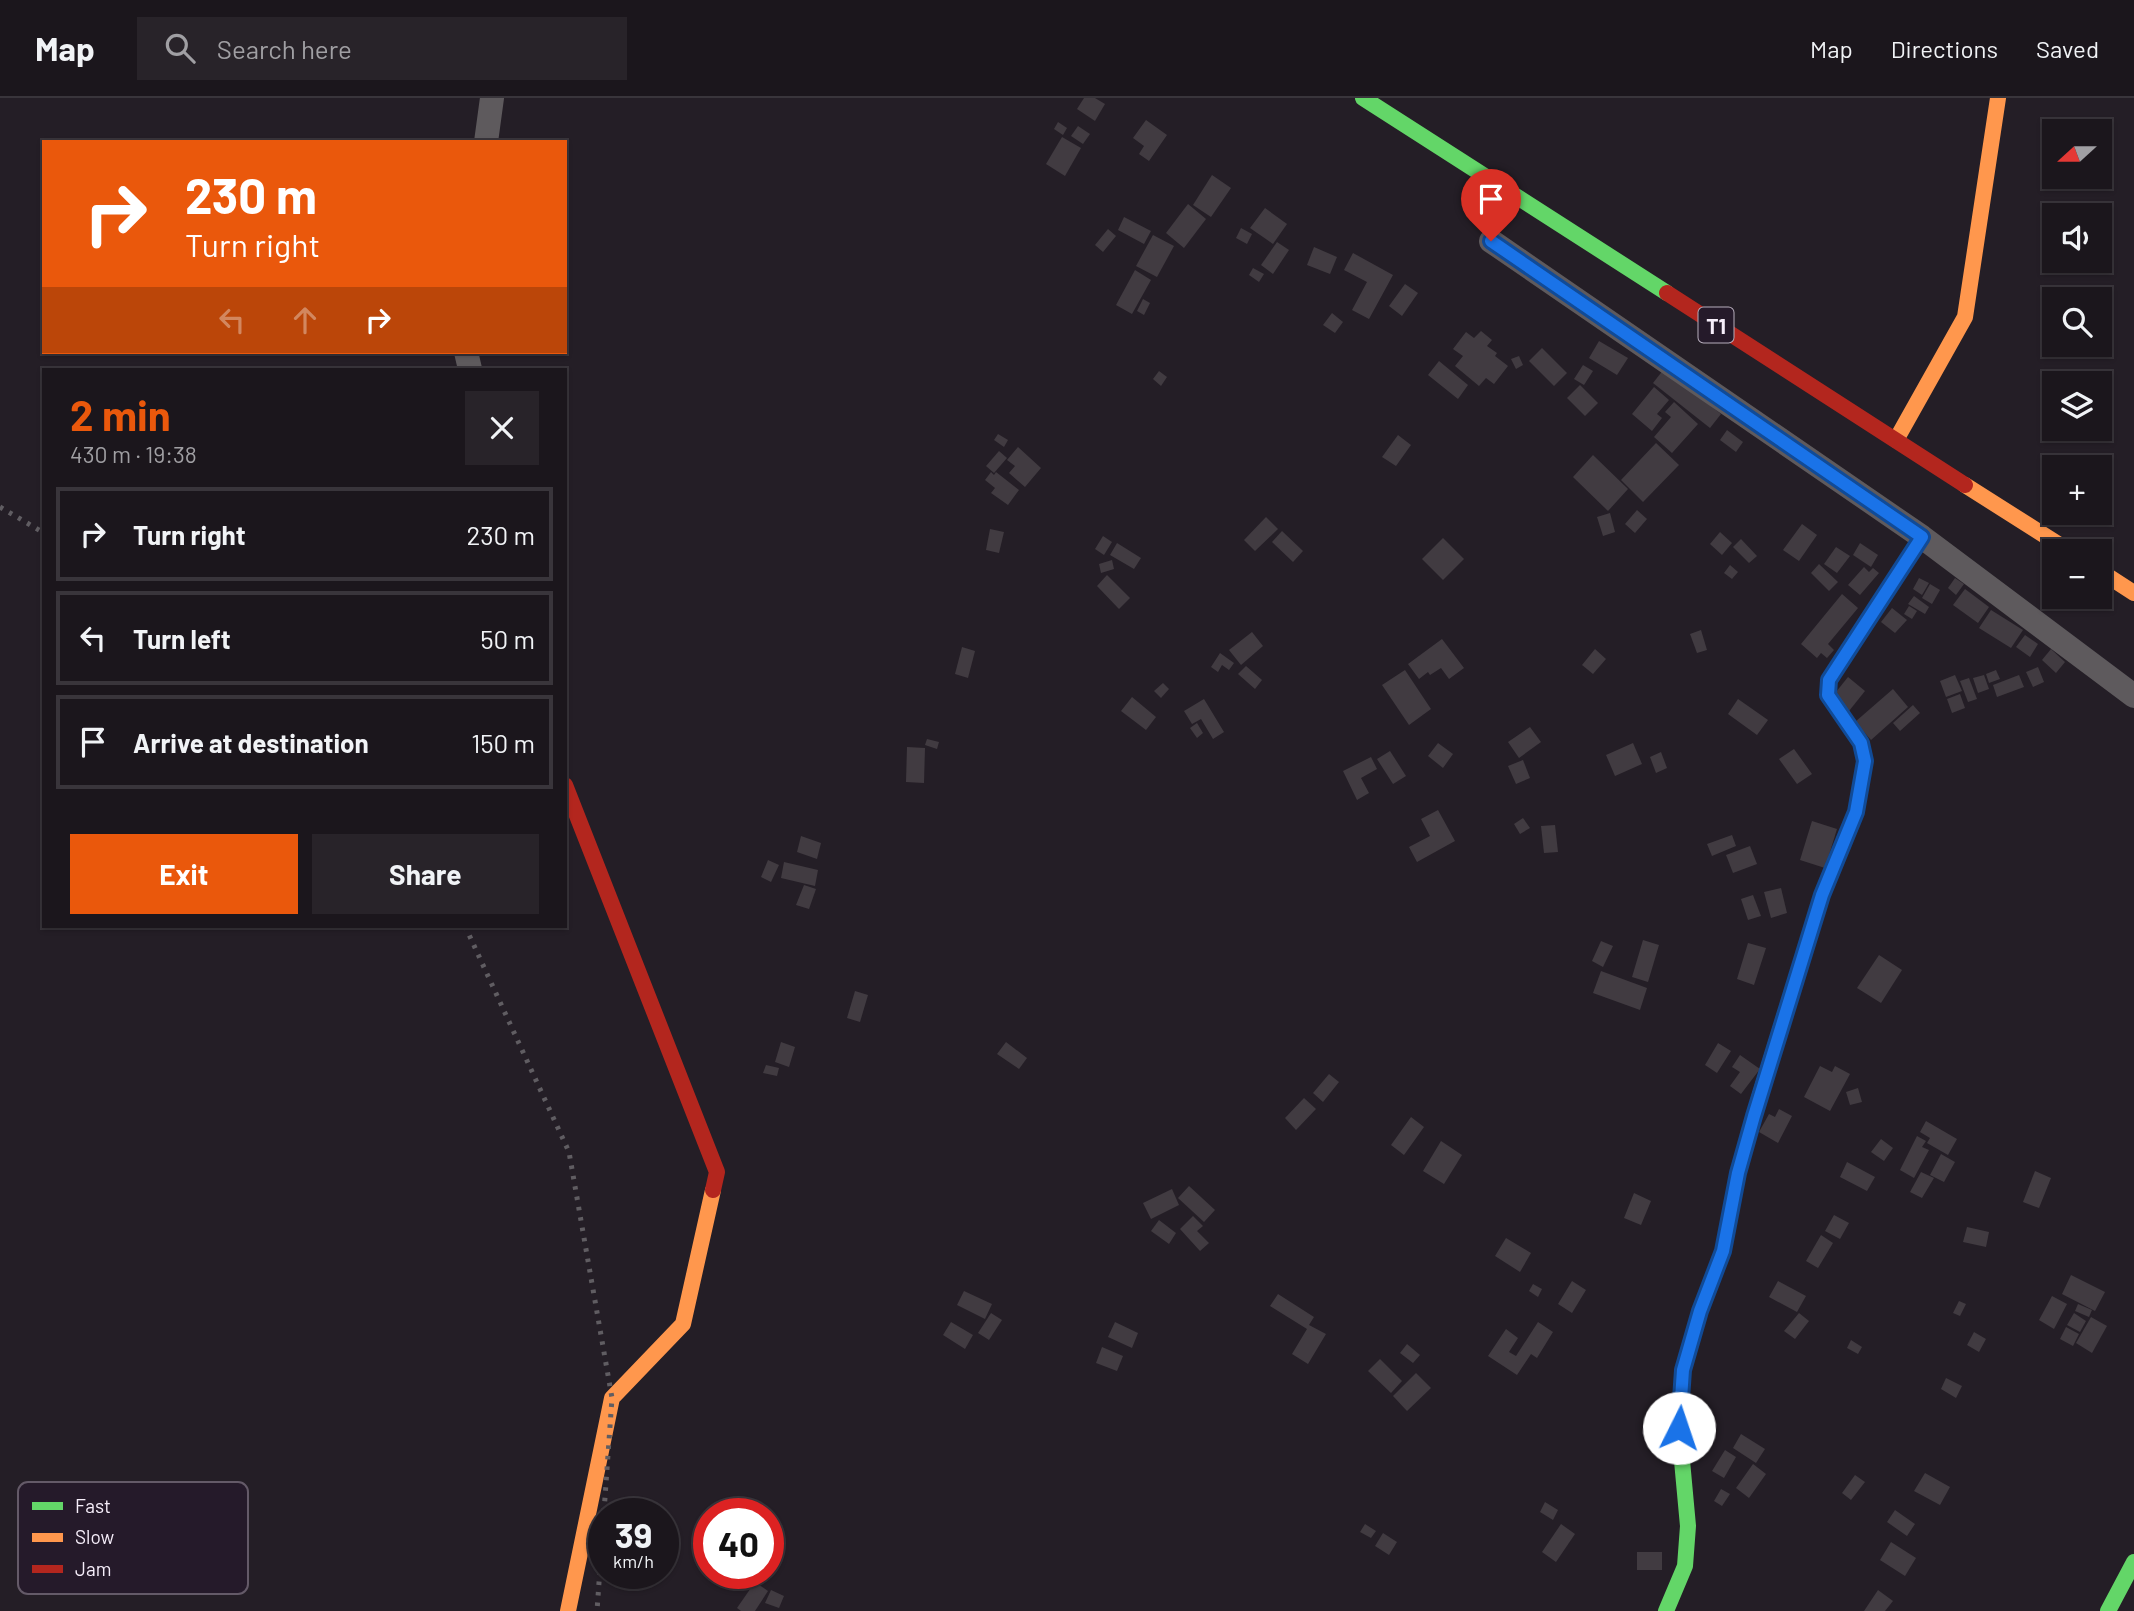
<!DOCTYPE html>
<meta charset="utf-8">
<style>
:root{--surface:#1b161c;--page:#282329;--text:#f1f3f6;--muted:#a09fa3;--line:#39353b;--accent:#ea580c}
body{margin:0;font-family:Barlow,sans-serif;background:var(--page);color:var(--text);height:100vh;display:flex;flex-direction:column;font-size:26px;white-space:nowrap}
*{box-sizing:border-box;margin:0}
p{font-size:23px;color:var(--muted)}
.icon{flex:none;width:38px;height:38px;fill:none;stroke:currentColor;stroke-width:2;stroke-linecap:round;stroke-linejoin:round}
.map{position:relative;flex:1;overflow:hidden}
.side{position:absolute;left:42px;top:270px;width:525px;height:560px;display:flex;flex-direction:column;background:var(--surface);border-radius:0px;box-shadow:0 2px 5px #0004,0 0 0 2px var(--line)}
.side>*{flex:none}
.guide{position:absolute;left:42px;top:42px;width:525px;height:214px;border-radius:0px;box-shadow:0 2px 5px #0004,0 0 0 2px var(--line);background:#ea580c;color:#fff;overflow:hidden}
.needle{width:46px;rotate:249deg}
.controls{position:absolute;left:2042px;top:21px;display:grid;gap:14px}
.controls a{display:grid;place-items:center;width:70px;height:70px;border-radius:0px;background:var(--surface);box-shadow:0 2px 5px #0004,0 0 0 2px var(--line);font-size:35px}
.speed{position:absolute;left:588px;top:1400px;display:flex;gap:14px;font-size:35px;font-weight:700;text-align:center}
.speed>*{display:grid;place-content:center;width:91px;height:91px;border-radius:50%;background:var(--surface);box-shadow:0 2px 5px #0004,0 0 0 2px var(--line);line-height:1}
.speed small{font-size:18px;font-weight:400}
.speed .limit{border:10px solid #d22;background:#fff;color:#111}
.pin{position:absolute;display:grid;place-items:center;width:60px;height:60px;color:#fff;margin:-72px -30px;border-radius:50% 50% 50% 0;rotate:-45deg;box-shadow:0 0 7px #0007}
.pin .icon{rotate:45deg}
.me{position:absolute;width:77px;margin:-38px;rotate:4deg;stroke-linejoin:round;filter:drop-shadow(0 0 5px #0008)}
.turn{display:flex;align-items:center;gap:24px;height:147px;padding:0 28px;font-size:32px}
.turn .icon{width:91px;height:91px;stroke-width:2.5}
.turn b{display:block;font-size:49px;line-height:60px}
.lanes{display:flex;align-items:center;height:66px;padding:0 28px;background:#0003;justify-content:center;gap:35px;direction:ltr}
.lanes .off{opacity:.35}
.round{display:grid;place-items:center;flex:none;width:74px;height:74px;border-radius:0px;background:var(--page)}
.head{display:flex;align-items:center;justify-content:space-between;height:119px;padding:0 28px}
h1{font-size:42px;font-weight:700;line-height:52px;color:var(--accent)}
.button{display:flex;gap:14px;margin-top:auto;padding:14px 28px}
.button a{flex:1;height:80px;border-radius:0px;background:var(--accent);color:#fff;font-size:28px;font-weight:700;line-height:80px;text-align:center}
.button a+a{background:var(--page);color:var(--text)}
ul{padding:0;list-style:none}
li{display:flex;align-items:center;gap:21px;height:94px;margin:0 14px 10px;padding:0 14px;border:4px solid var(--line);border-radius:0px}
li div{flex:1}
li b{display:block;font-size:26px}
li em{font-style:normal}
header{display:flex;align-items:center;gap:42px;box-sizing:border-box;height:98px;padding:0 35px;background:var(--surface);border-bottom:2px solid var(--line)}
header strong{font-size:33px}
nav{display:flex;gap:38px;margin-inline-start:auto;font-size:24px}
.search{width:490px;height:63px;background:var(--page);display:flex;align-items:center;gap:18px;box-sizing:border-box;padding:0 24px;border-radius:0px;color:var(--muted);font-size:26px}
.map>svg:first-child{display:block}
</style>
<header>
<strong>Map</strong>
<div class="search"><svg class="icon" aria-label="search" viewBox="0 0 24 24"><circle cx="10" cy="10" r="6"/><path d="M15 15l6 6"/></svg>Search here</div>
<nav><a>Map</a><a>Directions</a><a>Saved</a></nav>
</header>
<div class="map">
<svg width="2134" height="1513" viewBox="0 0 2134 1513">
<rect width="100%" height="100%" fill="#241e26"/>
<!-- building -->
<g fill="#413b41">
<path d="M1084 0H1095L1105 6 1095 23 1077 11Z"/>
<path d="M1146 22 1167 37 1149 63 1139 56 1144 48 1133 40Z"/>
<path d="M1058 24 1067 30 1063 37 1054 31Z"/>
<path d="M1078 28 1090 36 1083 46 1071 38Z"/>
<path d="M1062 39 1081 50 1065 78 1046 66Z"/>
<path d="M1212 77 1231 90 1211 119 1193 107Z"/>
<path d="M1188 106 1206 121 1184 150 1166 135Z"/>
<path d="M1265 110 1287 126 1273 146 1250 130Z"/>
<path d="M1124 119 1151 133 1144 146 1118 132Z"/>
<path d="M1241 130 1252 136 1247 146 1236 140Z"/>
<path d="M1108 131 1116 138 1103 154 1095 147Z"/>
<path d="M1153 137 1174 148 1157 179 1136 168Z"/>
<path d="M1277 144 1289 152 1273 176 1261 167Z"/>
<path d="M1314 149 1337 159 1330 176 1307 167Z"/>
<path d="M1353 155 1393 177 1369 221 1352 212 1367 184 1344 172Z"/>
<path d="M1253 170 1264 176 1259 184 1249 177Z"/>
<path d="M1135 172 1151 182 1132 216 1116 207Z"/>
<path d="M1405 186 1418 195 1402 218 1389 208Z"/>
<path d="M1143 201 1150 205 1144 217 1137 213Z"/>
<path d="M1332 215 1343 224 1335 235 1323 227Z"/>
<path d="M1481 233 1492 242 1487 248 1497 255 1495 258 1508 268 1494 286 1486 280 1479 288 1455 268 1463 258 1453 251 1466 234 1474 240Z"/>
<path d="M1599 243 1628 260 1617 277 1589 260Z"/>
<path d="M1542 250 1567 275 1554 288 1529 263Z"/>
<path d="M1519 258 1523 267 1516 271 1511 261Z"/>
<path d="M1439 263 1468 287 1458 301 1428 277Z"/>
<path d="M1583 267 1593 273 1584 287 1574 281Z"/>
<path d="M1664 271 1721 316 1710 330 1653 285Z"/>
<path d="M1159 273 1167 279 1161 288 1153 281Z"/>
<path d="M1580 287 1598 305 1585 318 1567 300Z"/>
<path d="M1654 289 1669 302 1657 316 1662 320 1652 333 1632 316Z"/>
<path d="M1674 304 1698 326 1672 355 1654 339 1671 319 1665 314Z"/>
<path d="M1727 332 1743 344 1736 354 1720 342Z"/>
<path d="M998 336 1008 342 1004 349 994 342Z"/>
<path d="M1398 337 1411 347 1396 368 1382 359Z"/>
<path d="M1656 345 1679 367 1643 404 1621 382Z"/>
<path d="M1018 349 1041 370 1025 389 1009 375 1015 368 1007 362Z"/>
<path d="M999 353 1007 360 994 375 986 368Z"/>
<path d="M1593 357 1628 391 1608 413 1573 379Z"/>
<path d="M991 374 994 377 996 374 1019 392 1008 407 991 395 995 390 985 382Z"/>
<path d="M1637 412 1647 421 1635 435 1625 426Z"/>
<path d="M1610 415 1615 434 1603 438 1597 419Z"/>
<path d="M1266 419 1278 431 1255 453 1244 442Z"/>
<path d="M1802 426 1817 437 1799 463 1783 452Z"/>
<path d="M990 431 1004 434 999 455 986 452Z"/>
<path d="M1282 433 1303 453 1293 464 1272 444Z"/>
<path d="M1720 434 1732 445 1722 457 1710 446Z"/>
<path d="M1103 438 1112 444 1104 457 1095 451Z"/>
<path d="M1443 440 1464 461 1443 482 1422 461Z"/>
<path d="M1741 441 1757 458 1749 465 1733 449Z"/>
<path d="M1117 445 1141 460 1134 471 1110 457Z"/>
<path d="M1860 445 1878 457 1871 469 1853 457Z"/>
<path d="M1836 449 1850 458 1837 475 1824 466Z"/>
<path d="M1112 462 1114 471 1101 475 1099 466Z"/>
<path d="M1819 466 1838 484 1829 493 1811 475Z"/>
<path d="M1730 467 1738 474 1732 481 1724 475Z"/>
<path d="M1864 469 1869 474 1873 470 1879 475 1860 497 1848 487Z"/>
<path d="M1107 477 1130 500 1119 511 1097 488Z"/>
<path d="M1919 480 1929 485 1922 497 1913 491Z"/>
<path d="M1955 480 1964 486 1956 497 1948 490Z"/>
<path d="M1930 486 1940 492 1932 506 1922 500Z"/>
<path d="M1965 491 1989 509 1978 525 1953 507Z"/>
<path d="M1842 496 1858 510 1828 546 1834 552 1827 560 1821 555 1817 560 1801 546Z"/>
<path d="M1914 498 1929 509 1925 516 1908 506Z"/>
<path d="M1909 508 1917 513 1912 521 1904 516Z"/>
<path d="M1892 510 1907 522 1895 535 1881 524Z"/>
<path d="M1991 512 2023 532 2011 550 1979 530Z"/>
<path d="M1701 532 1707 552 1697 555 1690 536Z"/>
<path d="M1252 534 1263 548 1241 567 1229 552Z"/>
<path d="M2025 537 2038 546 2030 559 2016 549Z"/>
<path d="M1442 541 1464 570 1449 581 1441 570 1430 577 1428 574 1419 581 1408 566Z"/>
<path d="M962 549 975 553 968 580 955 576Z"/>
<path d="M1595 551 1606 561 1593 576 1582 567Z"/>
<path d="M2051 551 2065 564 2056 575 2042 562Z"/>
<path d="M1220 555 1234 565 1229 572 1222 567 1218 574 1211 569Z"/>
<path d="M1246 568 1262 582 1255 591 1238 576Z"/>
<path d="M2038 569 2044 584 2033 589 2026 574Z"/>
<path d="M1405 572 1431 611 1409 627 1382 587Z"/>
<path d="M1996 572 2000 581 1989 585 1986 576Z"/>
<path d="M1955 577 1962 593 1946 599 1940 583Z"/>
<path d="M1984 577 1989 591 1978 595 1973 580Z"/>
<path d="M2019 577 2024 589 1997 599 1993 587Z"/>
<path d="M1848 579 1865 593 1849 613 1832 599Z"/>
<path d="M1969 580 1977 601 1968 604 1960 583Z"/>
<path d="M1163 585 1169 591 1161 600 1154 593Z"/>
<path d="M1893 591 1908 609 1871 642 1855 624Z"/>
<path d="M1960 596 1965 610 1952 615 1947 601Z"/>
<path d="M1132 599 1156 619 1146 632 1121 613Z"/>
<path d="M1204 601 1224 634 1213 641 1201 621 1192 626 1184 613Z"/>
<path d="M1738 601 1768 622 1757 637 1728 616Z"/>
<path d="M1913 607 1920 615 1900 633 1893 625Z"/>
<path d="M1197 625 1203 635 1197 640 1190 630Z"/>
<path d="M1530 629 1541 644 1519 660 1508 644Z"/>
<path d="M927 641 939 644 937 651 925 647Z"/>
<path d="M1438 645 1453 656 1443 670 1428 658Z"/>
<path d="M1633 645 1642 666 1615 678 1606 657Z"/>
<path d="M907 649 925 650 924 685 906 684Z"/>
<path d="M1794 651 1812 676 1797 686 1779 661Z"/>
<path d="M1390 653 1406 678 1393 686 1377 661Z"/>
<path d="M1661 654 1667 670 1656 675 1650 659Z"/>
<path d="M1371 659 1377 671 1361 680 1369 695 1357 702 1343 673Z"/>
<path d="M1523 662 1530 680 1516 686 1508 668Z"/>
<path d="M1438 712 1455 743 1417 764 1409 749 1430 738 1421 721Z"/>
<path d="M1523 720 1530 730 1520 736 1514 726Z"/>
<path d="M1812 723 1837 731 1825 770 1800 762Z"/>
<path d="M1555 727 1558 754 1544 755 1541 728Z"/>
<path d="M1732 737 1736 748 1712 758 1707 746Z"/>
<path d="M801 738 821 745 817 761 797 754Z"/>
<path d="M1750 748 1757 766 1733 775 1726 757Z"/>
<path d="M768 762 779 767 771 784 761 779Z"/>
<path d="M784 764 818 772 815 788 781 780Z"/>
<path d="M804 787 816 791 809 811 796 807Z"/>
<path d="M1781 790 1787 815 1771 820 1764 794Z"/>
<path d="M1753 797 1761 818 1748 822 1741 801Z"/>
<path d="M1643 842 1659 847 1648 884 1632 879Z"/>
<path d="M1601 843 1613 848 1603 869 1592 863Z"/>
<path d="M1748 845 1766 850 1754 887 1737 881Z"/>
<path d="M1879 857 1902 872 1881 905 1857 890Z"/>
<path d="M1601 873 1647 890 1640 912 1593 895Z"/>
<path d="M855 893 868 897 860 924 847 920Z"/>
<path d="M781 944 795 949 789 969 775 964Z"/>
<path d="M1006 944 1027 960 1019 971 997 956Z"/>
<path d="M1718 945 1731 953 1717 975 1705 967Z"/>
<path d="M1740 957 1760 971 1741 996 1730 988 1740 974 1732 969Z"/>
<path d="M766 967 779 970 777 978 763 975Z"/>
<path d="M1820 968 1832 974 1835 968 1850 976 1830 1013 1804 999Z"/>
<path d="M1329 976 1339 984 1323 1004 1313 995Z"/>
<path d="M1858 990 1862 1004 1850 1007 1846 994Z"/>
<path d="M1304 1000 1316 1011 1296 1032 1285 1020Z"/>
<path d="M1779 1011 1792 1018 1778 1045 1759 1034 1769 1016 1775 1019Z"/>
<path d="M1411 1019 1424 1029 1404 1057 1391 1047Z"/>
<path d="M1926 1023 1957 1041 1948 1057 1927 1045 1930 1040 1920 1034Z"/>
<path d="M1917 1038 1926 1043 1922 1049 1929 1052 1914 1080 1900 1072Z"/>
<path d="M1881 1041 1893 1050 1884 1063 1871 1054Z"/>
<path d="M1441 1043 1462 1057 1444 1086 1423 1073Z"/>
<path d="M1941 1056 1955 1064 1944 1084 1930 1077Z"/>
<path d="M1847 1064 1875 1079 1867 1093 1840 1079Z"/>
<path d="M2035 1073 2051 1080 2039 1110 2023 1104Z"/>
<path d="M1921 1074 1934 1080 1922 1100 1910 1094Z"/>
<path d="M1189 1088 1215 1112 1204 1124 1178 1100Z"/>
<path d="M1172 1091 1179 1107 1151 1121 1143 1105Z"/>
<path d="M1634 1095 1651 1103 1641 1127 1624 1120Z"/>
<path d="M1834 1117 1849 1125 1840 1141 1825 1133Z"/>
<path d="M1193 1118 1203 1128 1197 1133 1209 1145 1200 1153 1180 1131Z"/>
<path d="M1159 1122 1176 1135 1169 1146 1151 1133Z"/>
<path d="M1967 1129 1989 1134 1986 1149 1963 1144Z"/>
<path d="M1821 1137 1833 1145 1818 1170 1806 1163Z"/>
<path d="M1506 1140 1531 1155 1520 1174 1495 1158Z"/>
<path d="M2071 1177 2105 1194 2095 1213 2062 1196Z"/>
<path d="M1572 1183 1586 1192 1572 1215 1558 1206Z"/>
<path d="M1778 1183 1806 1198 1797 1214 1769 1199Z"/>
<path d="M1533 1186 1542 1191 1538 1199 1529 1193Z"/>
<path d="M964 1193 992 1206 985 1221 957 1207Z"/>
<path d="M1278 1196 1314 1219 1309 1227 1326 1236 1308 1266 1292 1256 1307 1231 1270 1208Z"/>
<path d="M2052 1198 2067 1206 2054 1231 2039 1222Z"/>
<path d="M1959 1203 1966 1206 1960 1218 1953 1215Z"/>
<path d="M2078 1206 2092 1212 2089 1219 2075 1213Z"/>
<path d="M991 1215 1002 1222 989 1242 978 1235Z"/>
<path d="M1799 1215 1809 1223 1795 1241 1784 1233Z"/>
<path d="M2074 1215 2086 1223 2080 1234 2067 1227Z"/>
<path d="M2091 1219 2107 1228 2092 1255 2076 1245Z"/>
<path d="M951 1224 973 1237 965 1251 943 1237Z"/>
<path d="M1115 1224 1138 1235 1132 1250 1108 1239Z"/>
<path d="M1538 1224 1553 1234 1537 1260 1531 1256 1517 1277 1488 1258 1506 1231 1518 1240 1509 1254 1516 1258Z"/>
<path d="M2066 1229 2079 1236 2073 1248 2060 1241Z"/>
<path d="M1974 1234 1986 1241 1979 1254 1967 1247Z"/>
<path d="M1851 1242 1862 1249 1858 1256 1847 1250Z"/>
<path d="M1407 1246 1420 1257 1413 1265 1400 1255Z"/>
<path d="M1102 1249 1123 1258 1117 1273 1096 1265Z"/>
<path d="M1380 1261 1402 1283 1391 1295 1368 1273Z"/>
<path d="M1416 1275 1431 1290 1407 1313 1393 1298Z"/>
<path d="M1946 1280 1962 1288 1956 1300 1941 1291Z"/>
<path d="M1741 1336 1765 1351 1756 1365 1733 1350Z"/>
<path d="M1725 1352 1736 1359 1724 1380 1712 1373Z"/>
<path d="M1753 1366 1766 1376 1749 1400 1736 1390Z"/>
<path d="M1925 1375 1950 1389 1940 1407 1914 1393Z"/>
<path d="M1855 1377 1865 1384 1851 1402 1842 1395Z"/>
<path d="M1721 1391 1730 1396 1722 1408 1714 1403Z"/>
<path d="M1545 1404 1558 1412 1553 1422 1540 1414Z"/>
<path d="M1895 1412 1915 1426 1907 1438 1887 1424Z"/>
<path d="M1365 1426 1376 1433 1371 1440 1360 1434Z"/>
<path d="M1561 1426 1575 1436 1556 1464 1542 1454Z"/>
<path d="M1383 1435 1397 1444 1389 1457 1375 1448Z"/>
<path d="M1891 1444 1916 1460 1905 1478 1880 1462Z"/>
<rect x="1637" y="1454" width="25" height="18"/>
<path d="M755 1484 768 1493 755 1513H741L737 1510Z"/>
<path d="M771 1492 784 1498 779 1510 765 1505Z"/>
<path d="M1878 1492 1893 1503 1885 1513H1864Z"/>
</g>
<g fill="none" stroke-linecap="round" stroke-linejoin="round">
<!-- street -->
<g stroke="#5e5a5d" stroke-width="24">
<path d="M486 44 492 0"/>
<path d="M1491 143 1922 439 2134 598"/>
<path d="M466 254 470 271"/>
</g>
<!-- fast -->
<g stroke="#63d668" stroke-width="16">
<path d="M1363 0 1667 195"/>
<path d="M1666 1513 1685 1468 1688 1428 1679 1330 1683 1272 1700 1213 1723 1153 1738 1075 1760 997"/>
<path d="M2108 1513 2134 1464"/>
</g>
<!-- slow -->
<g stroke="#ff974d" stroke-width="16">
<path d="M1896 342 1965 219 1998 0"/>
<path d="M1965 387 2069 453"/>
<path d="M2100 473 2134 495"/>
<path d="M1760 997 1822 797 1856 714 1865 663 1861 645 1828 597 1829 582 1922 439"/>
<path d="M568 1513 612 1300 683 1226 713 1092"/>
</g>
<!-- jam -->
<g stroke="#b3261e" stroke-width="16">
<path d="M1667 195 1965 387"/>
<path d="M565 687 717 1074 713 1092"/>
</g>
<!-- rail -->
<g stroke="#605d62" stroke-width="5" stroke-dasharray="3.5 7" stroke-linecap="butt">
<path d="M0 409 44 435"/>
<path d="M465 828 569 1054 612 1300 597 1513"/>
</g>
</g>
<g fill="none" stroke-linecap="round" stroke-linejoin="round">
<!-- route casing -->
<g stroke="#114b97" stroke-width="18">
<path id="route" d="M1491 143 1922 439 1829 582 1828 597 1861 645 1865 663 1856 714 1822 797 1754 1018 1738 1075 1723 1153 1700 1213 1683 1272 1679 1330"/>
</g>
<!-- route -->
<use href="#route" stroke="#1a73e8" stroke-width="12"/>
</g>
<g text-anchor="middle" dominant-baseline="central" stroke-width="7" stroke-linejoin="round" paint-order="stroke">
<!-- shield labels -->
<rect fill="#251a2a" stroke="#b7aebc" stroke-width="2" x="1698.5" y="209.5" width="35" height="35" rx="5"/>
<g font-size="21" font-weight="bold" fill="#f6eefa">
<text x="1716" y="227">T1</text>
</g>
</g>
<!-- legend -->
<rect x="18" y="1384" width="230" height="112" rx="10" fill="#251a2a" stroke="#645a68" stroke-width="2"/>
<rect x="32" y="1404" width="31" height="8" fill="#63d668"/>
<rect x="32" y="1435" width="31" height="9" fill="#ff974d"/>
<rect x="32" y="1467" width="31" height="8" fill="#b3261e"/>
<g font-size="19" fill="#f6eefa">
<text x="75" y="1415">Fast</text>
<text x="75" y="1446">Slow</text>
<text x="75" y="1478">Jam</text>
</g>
</svg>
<div class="controls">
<a><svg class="needle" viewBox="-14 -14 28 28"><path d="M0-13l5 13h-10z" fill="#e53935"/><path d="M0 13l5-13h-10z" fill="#a09fa3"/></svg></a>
<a><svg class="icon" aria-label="sound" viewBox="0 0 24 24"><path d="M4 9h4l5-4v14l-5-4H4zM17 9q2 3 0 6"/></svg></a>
<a><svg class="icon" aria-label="search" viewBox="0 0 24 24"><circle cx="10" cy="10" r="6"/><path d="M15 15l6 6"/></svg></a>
<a><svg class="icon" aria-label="layers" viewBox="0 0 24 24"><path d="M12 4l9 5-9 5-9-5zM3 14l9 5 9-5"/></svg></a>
<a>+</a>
<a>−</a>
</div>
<div class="speed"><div>39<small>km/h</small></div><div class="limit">40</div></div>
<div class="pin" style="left:1491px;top:143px;background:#d93025"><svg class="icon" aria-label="arrive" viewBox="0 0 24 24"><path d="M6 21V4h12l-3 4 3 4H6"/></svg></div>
<svg class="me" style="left:1679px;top:1330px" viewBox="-20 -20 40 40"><circle r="19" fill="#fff"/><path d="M0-13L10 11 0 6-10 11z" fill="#1a73e8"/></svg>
<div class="guide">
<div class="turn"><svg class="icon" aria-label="right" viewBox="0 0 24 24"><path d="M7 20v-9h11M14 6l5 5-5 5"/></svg><div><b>230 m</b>Turn right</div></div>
<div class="lanes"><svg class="icon off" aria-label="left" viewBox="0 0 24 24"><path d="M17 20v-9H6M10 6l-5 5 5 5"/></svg><svg class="icon off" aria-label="ahead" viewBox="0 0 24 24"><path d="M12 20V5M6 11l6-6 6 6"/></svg><svg class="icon" aria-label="right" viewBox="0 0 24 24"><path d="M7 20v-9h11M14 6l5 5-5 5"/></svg></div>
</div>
<section class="side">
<div class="head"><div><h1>2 min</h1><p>430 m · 19:38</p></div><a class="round"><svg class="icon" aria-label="close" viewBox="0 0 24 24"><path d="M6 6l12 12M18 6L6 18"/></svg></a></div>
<ul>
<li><svg class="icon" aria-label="right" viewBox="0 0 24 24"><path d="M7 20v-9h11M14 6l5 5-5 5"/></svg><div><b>Turn right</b></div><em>230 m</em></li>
<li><svg class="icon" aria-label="left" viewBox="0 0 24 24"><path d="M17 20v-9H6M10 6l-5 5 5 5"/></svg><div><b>Turn left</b></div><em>50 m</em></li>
<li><svg class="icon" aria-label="arrive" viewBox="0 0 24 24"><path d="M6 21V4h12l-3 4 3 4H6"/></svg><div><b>Arrive at destination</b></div><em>150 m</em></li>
</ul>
<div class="button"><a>Exit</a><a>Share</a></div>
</section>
</div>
